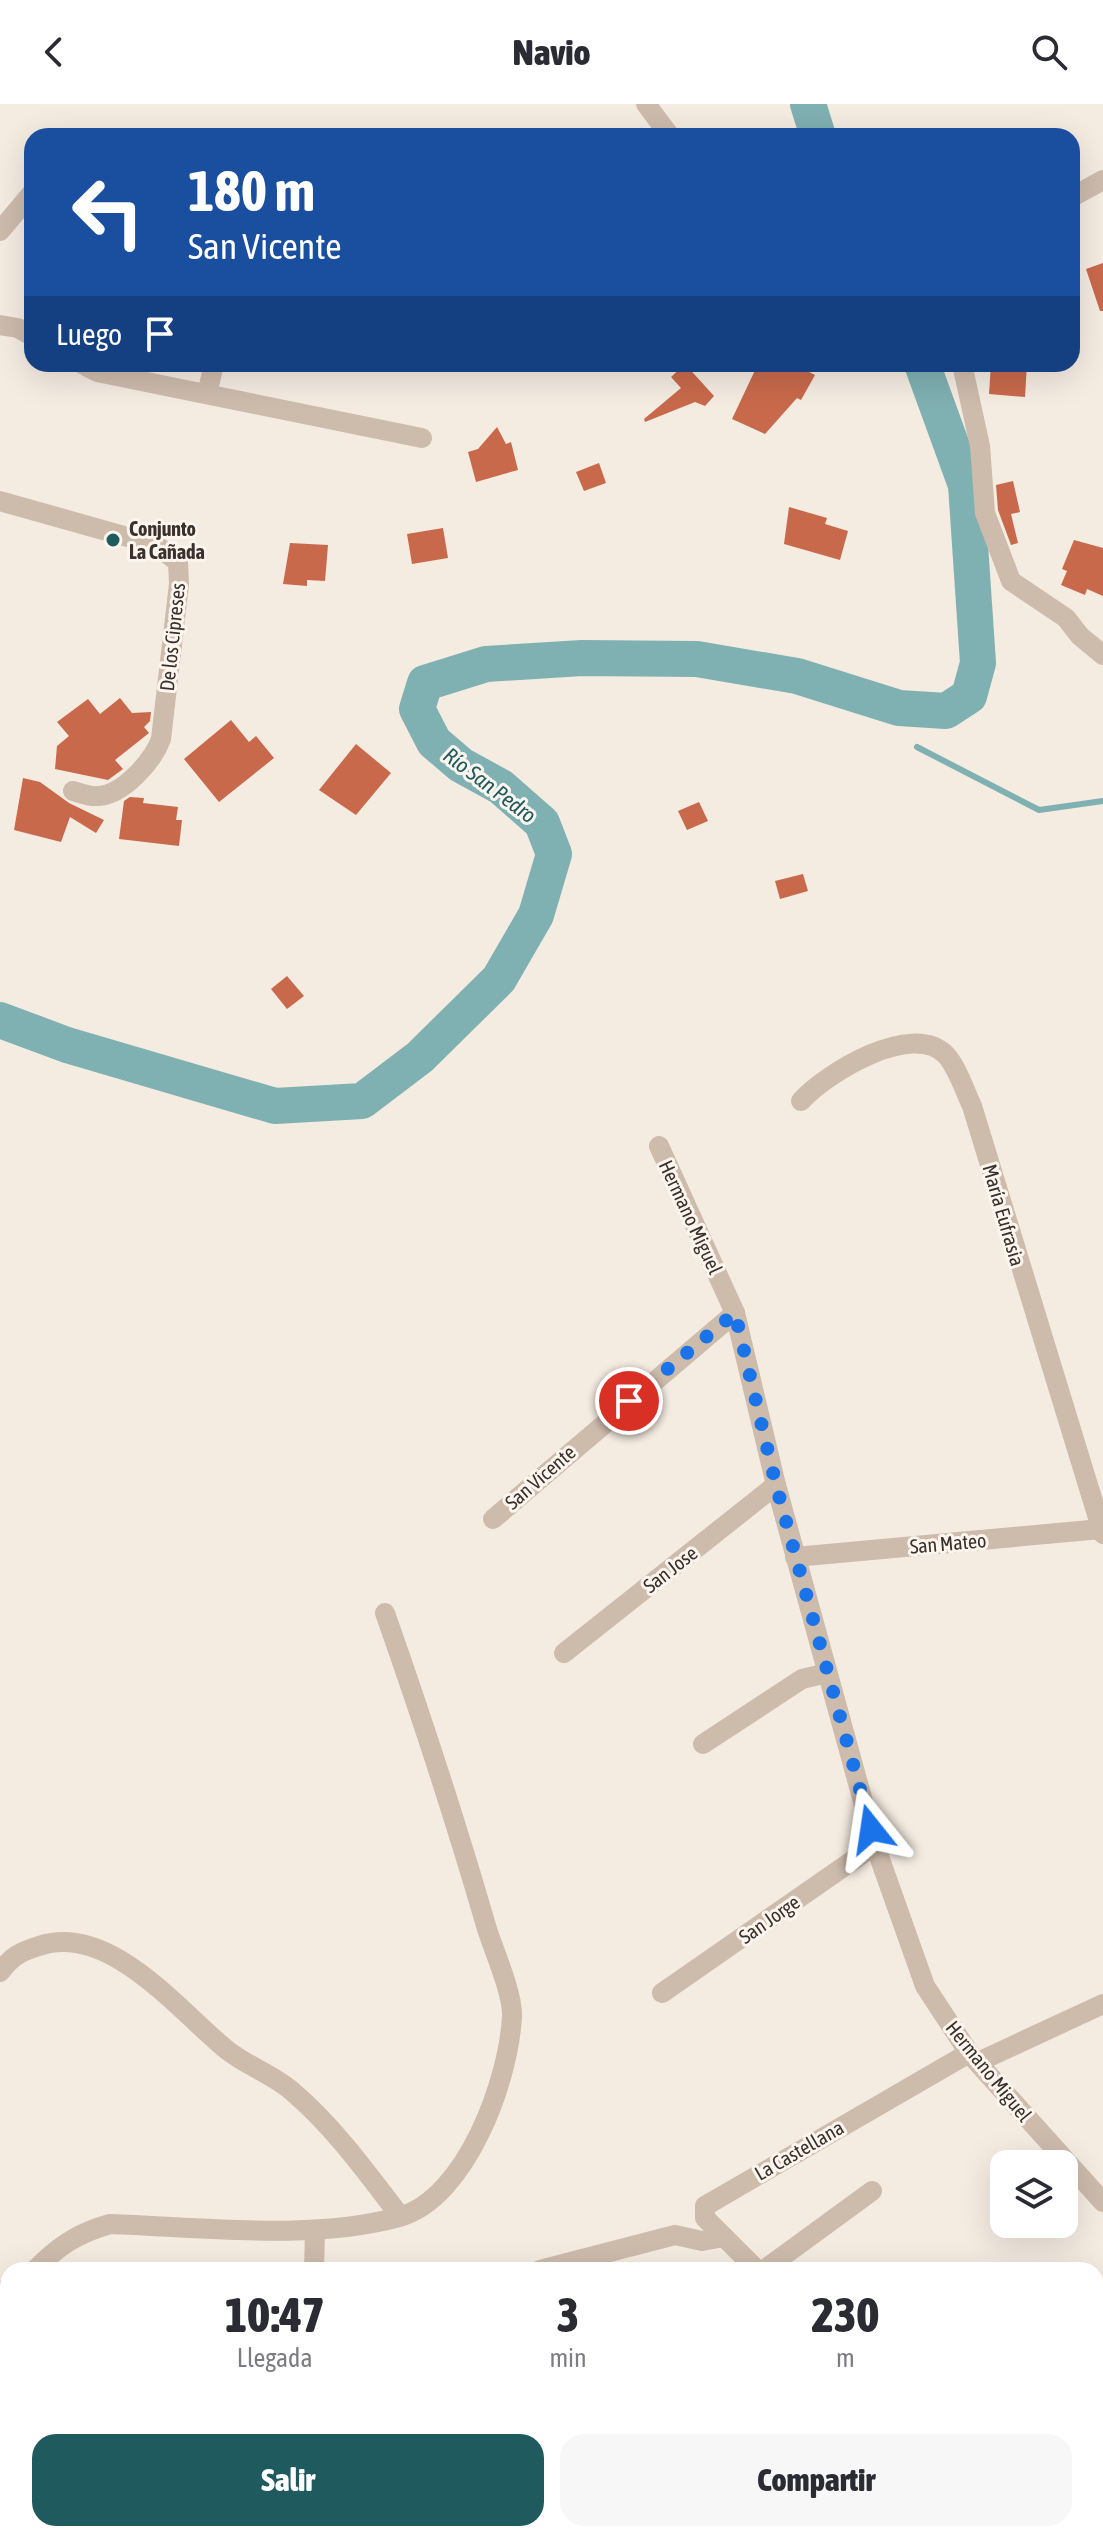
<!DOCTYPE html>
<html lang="es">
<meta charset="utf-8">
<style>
:root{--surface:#fff;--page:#f7f7f7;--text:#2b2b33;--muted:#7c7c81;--accent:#1f5a5e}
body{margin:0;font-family:"Asap Condensed",sans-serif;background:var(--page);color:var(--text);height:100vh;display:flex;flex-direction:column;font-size:30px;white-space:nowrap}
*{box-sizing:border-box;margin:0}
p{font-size:26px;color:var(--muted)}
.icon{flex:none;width:44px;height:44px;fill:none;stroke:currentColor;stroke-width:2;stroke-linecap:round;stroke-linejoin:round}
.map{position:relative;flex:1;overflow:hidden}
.details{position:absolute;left:0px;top:2158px;width:1104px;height:280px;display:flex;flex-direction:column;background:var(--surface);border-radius:24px 24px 0 0;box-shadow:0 8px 32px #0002}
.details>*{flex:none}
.banner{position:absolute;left:24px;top:24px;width:1056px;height:244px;border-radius:24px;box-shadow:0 8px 32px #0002;background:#1a4fa0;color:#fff;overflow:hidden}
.fabs{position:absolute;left:990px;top:2046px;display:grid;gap:16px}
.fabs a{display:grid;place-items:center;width:88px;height:88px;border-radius:16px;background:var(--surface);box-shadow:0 8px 32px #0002;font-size:40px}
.pin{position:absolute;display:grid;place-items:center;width:68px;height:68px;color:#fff;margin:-34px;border:4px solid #fff;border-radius:50%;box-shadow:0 2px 8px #0007}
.me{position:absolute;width:88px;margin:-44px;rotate:345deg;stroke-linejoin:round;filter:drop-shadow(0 0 6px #0008)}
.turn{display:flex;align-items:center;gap:28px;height:168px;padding:0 32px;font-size:36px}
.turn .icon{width:104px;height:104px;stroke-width:2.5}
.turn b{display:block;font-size:56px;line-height:68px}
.then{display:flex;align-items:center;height:76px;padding:0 32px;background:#0003;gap:16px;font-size:30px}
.eta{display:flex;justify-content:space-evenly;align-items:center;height:136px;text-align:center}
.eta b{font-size:48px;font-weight:800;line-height:56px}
.cta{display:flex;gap:16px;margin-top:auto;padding:16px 32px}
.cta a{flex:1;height:92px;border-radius:24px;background:var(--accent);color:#fff;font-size:32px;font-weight:800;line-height:92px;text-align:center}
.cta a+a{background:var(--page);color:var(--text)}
header{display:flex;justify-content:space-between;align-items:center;height:104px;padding:0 32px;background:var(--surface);font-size:36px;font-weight:800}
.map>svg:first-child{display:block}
</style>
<header><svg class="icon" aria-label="back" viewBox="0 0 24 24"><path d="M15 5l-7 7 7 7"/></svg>Navio<svg class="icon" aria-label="search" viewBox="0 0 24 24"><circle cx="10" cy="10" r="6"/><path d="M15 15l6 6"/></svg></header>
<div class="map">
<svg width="1103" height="2438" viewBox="0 0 1103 2438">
<rect width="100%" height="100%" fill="#f4ebe1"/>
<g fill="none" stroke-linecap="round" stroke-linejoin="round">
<!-- stream -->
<path stroke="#7fb0b2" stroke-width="6" d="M917 643 1039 706 1103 697"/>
<!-- river -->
<g stroke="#7fb0b2" stroke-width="36">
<path d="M808 0 818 32"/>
<path d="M0 916 67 941 275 1002 362 997 420 953 499 875 536 811 554 750 542 719 501 683 461 661 434 638 417 605 425 579 486 560 582 554 697 555 797 572 899 604 946 607 969 592 978 559 966 381 922 260"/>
</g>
</g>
<!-- building -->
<g fill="#c8694b">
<path d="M1103 159V207H1100L1086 165Z"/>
<path d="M685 260 714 292 705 302 695 298 645 318 644 315 681 284 671 273Z"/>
<path d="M758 260H794L815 271 801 296 797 294 765 330 732 315Z"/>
<path d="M991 260H1027L1025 293 989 290Z"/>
<path d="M497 323 506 340 511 338 518 366 476 378 468 348 478 345Z"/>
<path d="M599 359 606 379 584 387 576 368Z"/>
<path d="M1013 377 1020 408 1011 410 1018 439 1011 441 998 406 996 381Z"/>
<path d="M789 403 827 414 825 420 848 427 840 456 784 440Z"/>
<path d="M443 424 448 454 412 460 407 430Z"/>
<path d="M1074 436 1103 444V492L1087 485 1085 491 1061 481 1067 467 1062 465Z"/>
<path d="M290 439 328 441 325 477 307 476V482L283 480Z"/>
<path d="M120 594 132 609 151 608 150 617 144 623 149 629 115 656 123 665 108 676 55 665 57 642 69 632 57 618 88 595 100 610Z"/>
<path d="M231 616 249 638 256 632 274 654 219 698 184 655Z"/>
<path d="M356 640 391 669 356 711 319 686Z"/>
<path d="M23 674 40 678 69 699 104 716 96 729 70 713 61 738 14 726Z"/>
<path d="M130 693 144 694 143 699 178 703 176 716H182L179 742 119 735 124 697Z"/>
<path d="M699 698 708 717 687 726 678 707Z"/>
<path d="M803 770 808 787 780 795 775 777Z"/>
<path d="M287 872 304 892 287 905 271 885Z"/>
</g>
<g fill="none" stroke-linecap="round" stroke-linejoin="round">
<!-- minor -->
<g stroke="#cdbbac" stroke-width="20">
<path d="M646 0 670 32"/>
<path d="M1072 93 1103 76"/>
<path d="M0 127 32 89"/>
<path d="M0 221 18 224 32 232"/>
<path d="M82 260 97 268 422 334"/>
<path d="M962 260 980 342 985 409 1011 477 1066 514 1080 532 1103 551"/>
<path d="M207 290 214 260"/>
<path d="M0 397 156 441 178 458 179 480 161 635C153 657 123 691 98 692 90 693 80 689 73 687"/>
<path d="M801 997C825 970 912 916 946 951 957 963 965 987 972 1002L1103 1430"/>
<path d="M659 1042 735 1209 776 1381 875 1741 925 1882 969 1949 1103 2098"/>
<path d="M493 1415 735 1209"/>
<path d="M795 1453 1101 1425"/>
<path d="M564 1549 776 1381"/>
<path d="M703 1640 802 1575 827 1569"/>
<path d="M0 1868C12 1852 20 1848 39 1842 109 1818 179 1907 227 1946 247 1962 274 1971 293 1988 335 2024 367 2069 400 2112"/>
<path d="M662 1889 875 1741"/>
<path d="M978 1958 1103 1900"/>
<path d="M35 2166C58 2142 78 2129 110 2120 202 2123 311 2137 399 2113 467 2094 509 1975 512 1912 513 1890 494 1847 487 1825 456 1718 422 1614 385 1509"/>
<path d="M314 2166 315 2126"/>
<path d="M540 2166 675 2131 702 2137 724 2133"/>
<path d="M757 2166 705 2114V2102L969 1949"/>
<path d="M764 2166 872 2087"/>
<path d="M0 2190 8 2183"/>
<path d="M0 2223 8 2226"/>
<path d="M0 2289 8 2298"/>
<path d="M1096 2322 1103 2309"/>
<path d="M1096 2423 1103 2432"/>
<path d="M155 2430 167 2438"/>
<path d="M287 2430 384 2438"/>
<path d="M257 2438 260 2430"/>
</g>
</g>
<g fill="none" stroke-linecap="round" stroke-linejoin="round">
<!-- route -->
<path stroke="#1a73e8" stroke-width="14" stroke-dasharray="0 25.2" d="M629 1297 735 1209 776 1381 871 1725"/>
</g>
<!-- markers -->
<circle fill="#1f5a5e" stroke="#fbf5ee" stroke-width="3" cx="113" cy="436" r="8"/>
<g text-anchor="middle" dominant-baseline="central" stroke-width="6" stroke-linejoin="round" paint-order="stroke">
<!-- poi labels -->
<g font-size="20" font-weight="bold" fill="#3b302b" stroke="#fbf5ee" text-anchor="start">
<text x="129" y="424">Conjunto<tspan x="129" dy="23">La Cañada</tspan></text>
</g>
<!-- street labels -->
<g font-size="20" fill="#3b302b" stroke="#fbf5ee">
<text transform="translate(172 533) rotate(-84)">De los Cipreses</text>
<text transform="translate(1004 1111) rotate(74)">María Eufrasia</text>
<text transform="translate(691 1113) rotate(65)">Hermano Miguel</text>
<text transform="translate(540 1373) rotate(-41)">San Vicente</text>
<text transform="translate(948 1439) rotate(-5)">San Mateo</text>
<text transform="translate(670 1465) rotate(-38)">San Jose</text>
<text transform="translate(769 1815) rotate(-35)">San Jorge</text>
<text transform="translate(989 1967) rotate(51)">Hermano Miguel</text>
<text transform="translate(799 2046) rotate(-30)">La Castellana</text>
</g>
<!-- water labels -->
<g font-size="22" font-style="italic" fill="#1f5a5e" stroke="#fbf5ee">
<text transform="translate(490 681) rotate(37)">Río San Pedro</text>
</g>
</g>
</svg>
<div class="fabs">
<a><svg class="icon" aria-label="layers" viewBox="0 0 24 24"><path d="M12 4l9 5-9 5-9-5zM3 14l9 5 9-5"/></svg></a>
</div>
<div class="pin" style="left:629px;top:1297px;background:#d93025"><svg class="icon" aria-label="arrive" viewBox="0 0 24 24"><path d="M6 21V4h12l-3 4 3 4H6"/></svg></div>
<svg class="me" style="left:871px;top:1725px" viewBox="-20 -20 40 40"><path d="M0-17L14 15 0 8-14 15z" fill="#1a73e8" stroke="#fff" stroke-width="4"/></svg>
<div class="banner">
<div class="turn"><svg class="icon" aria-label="left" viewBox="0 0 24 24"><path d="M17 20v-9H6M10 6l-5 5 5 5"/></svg><div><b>180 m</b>San Vicente</div></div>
<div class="then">Luego<svg class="icon" aria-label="arrive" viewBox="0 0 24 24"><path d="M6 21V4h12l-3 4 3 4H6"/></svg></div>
</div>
<section class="details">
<div class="eta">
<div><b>10:47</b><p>Llegada</p></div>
<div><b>3</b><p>min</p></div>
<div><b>230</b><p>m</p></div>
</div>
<div class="cta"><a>Salir</a><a>Compartir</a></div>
</section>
</div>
